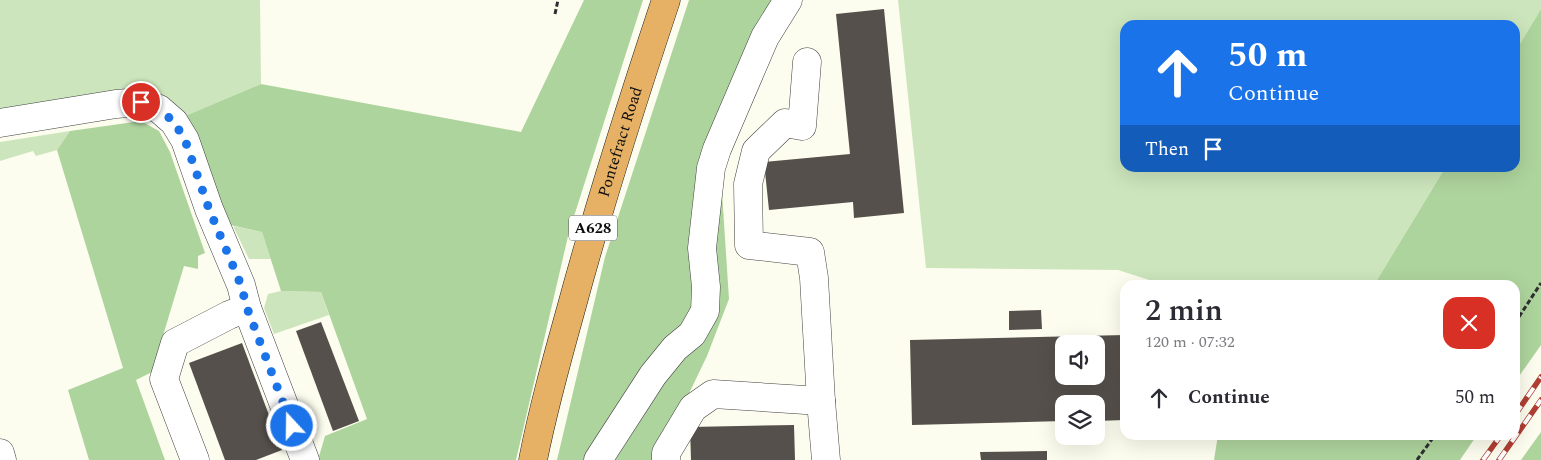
<!DOCTYPE html>
<meta charset="utf-8">
<style>
:root{--surface:#fff;--page:#f7f7f7;--text:#2b2b33;--muted:#7c7c81}
body{margin:0;font-family:Spectral,serif;background:var(--page);color:var(--text);height:100vh;display:flex;flex-direction:column;font-size:19px;white-space:nowrap}
*{box-sizing:border-box;margin:0}
p{font-size:16px;color:var(--muted)}
.icon{flex:none;width:28px;height:28px;fill:none;stroke:currentColor;stroke-width:2;stroke-linecap:round;stroke-linejoin:round}
.map{position:relative;flex:1;overflow:hidden}
.sheet{position:absolute;left:1120px;top:280px;width:400px;height:160px;display:flex;flex-direction:column;background:var(--surface);border-radius:15px;box-shadow:0 5px 20px #0002}
.sheet>*{flex:none}
.banner{position:absolute;left:1120px;top:20px;width:400px;height:152px;border-radius:15px;box-shadow:0 5px 20px #0002;background:#1a73e8;color:#fff;overflow:hidden}
.fabs{position:absolute;left:1055px;top:335px;display:grid;gap:10px}
.fabs a{display:grid;place-items:center;width:50px;height:50px;border-radius:10px;background:var(--surface);box-shadow:0 5px 20px #0002;font-size:25px}
.pin{position:absolute;display:grid;place-items:center;width:42px;height:42px;color:#fff;margin:-21px;border:2px solid #fff;border-radius:50%;box-shadow:0 1px 5px #0007}
.me{position:absolute;width:55px;margin:-28px;rotate:339deg;stroke-linejoin:round;filter:drop-shadow(0 0 4px #0008)}
.turn{display:flex;align-items:center;gap:18px;height:105px;padding:0 25px;font-size:22px}
.turn .icon{width:65px;height:65px;stroke-width:2.5}
.turn b{display:block;font-size:35px;line-height:42px}
.then{display:flex;align-items:center;height:48px;padding:0 25px;background:#0003;gap:10px;font-size:19px}
.round{display:grid;place-items:center;flex:none;width:52px;height:52px;border-radius:15px;background:var(--page)}
.head{display:flex;align-items:center;justify-content:space-between;height:85px;padding:0 25px}
h1{font-size:30px;font-weight:600;line-height:38px}
ul{padding:0;list-style:none}
li{display:flex;align-items:center;gap:15px;height:65px;padding:0 25px}
li div{flex:1}
li b{display:block;font-size:19px}
li em{font-style:normal}
.map>svg:first-child{display:block}
</style>
<div class="map">
<svg width="1541" height="460" viewBox="0 0 1541 460">
<rect width="100%" height="100%" fill="#fdfdef"/>
<!-- green -->
<g fill="#cce5bc">
<path d="M0 0H260L261 84 185 116 141 88 0 115Z"/>
<path d="M898 0H1541V9L1515 52V25H1125V168H1445L1374 285H1165L1118 270 926 268Z"/>
<path d="M70 131 57 150 36 156 33 151 0 161V142Z"/>
<path d="M233 226 262 232 271 259H249Z"/>
<path d="M281 291 321 292 329 315 274 334 264 308 268 294Z"/>
</g>
<!-- forest -->
<g fill="#aed49d">
<path d="M584 0H643L569 232 516 460H318L325 436 367 419 321 292 281 291 262 232 226 224 185 116 261 84 521 132Z"/>
<path d="M689 0H794L793 5 721 177 729 299 707 356 657 460H557L605 257Z"/>
<path d="M1541 9V345L1515 382V285H1374L1445 168H1515V52Z"/>
<path d="M141 121 159 131 170 152 205 253 198 256V269L184 266 152 372 136 380 165 460H89L68 390 123 368 57 150 70 131Z"/>
<path d="M1541 432V460H1521Z"/>
<path d="M1218 435H1477L1460 460H1214Z"/>
</g>
<!-- building -->
<g fill="#55504b" fill-rule="evenodd">
<path d="M884 9 904 213 854 218 853 202 769 210 764 162 850 154 836 14Z"/>
<path d="M1041 310 1042 329 1009 330V311Z"/>
<path d="M321 322 359 421 333 431 296 331Z"/>
<path d="M1125 335V420L1096 421V404H1064V421L912 425 910 340ZM1064 344H1096V376H1064Z"/>
<path d="M242 343 282 450 256 460H225L189 363Z"/>
<path d="M794 425 795 460H691L690 427Z"/>
<path d="M1047 451V460H981L980 452Z"/>
</g>
<g fill="none" stroke-linecap="round" stroke-linejoin="round">
<!-- minor casing -->
<g stroke="#404040" stroke-width="29">
<g id="minor">
<path d="M807 62 802 126 785 123 756 151 748 184 749 245 810 252 814 278 821 401"/>
<path d="M0 123 116 104 141 102 159 109 174 122 185 140 209 209 241 285 247 308 305 460"/>
<path d="M0 453 2 460"/>
<path d="M195 460 164 379 175 343 229 315 247 308"/>
<path d="M598 460 653 375 675 348 692 334 705 311 706 287 702 248 711 168 717 149 765 37 788 0"/>
<path d="M666 460V453L693 408 713 394 821 401 826 460"/>
</g>
</g>
<!-- highway casing -->
<g stroke="#1e1e1e" stroke-width="29">
<g id="highway">
<path id="s1" d="M533 460C543 409 557 359 571 309 599 205 632 102 666 0"/>
</g>
</g>
<!-- path -->
<g stroke="#2f2f2f" stroke-width="3" stroke-dasharray="5 2.5" stroke-linecap="butt">
<path d="M555 14 558 0"/>
<path d="M1515 323 1541 283"/>
<path d="M1417 460 1435 435"/>
</g>
<!-- minor -->
<use href="#minor" stroke="#fff" stroke-width="28"/>
<!-- highway -->
<use href="#highway" stroke="#e6b165" stroke-width="28"/>
<!-- rail casing -->
<g stroke="#b03e33" stroke-width="5.5">
<g id="rail">
<path d="M1515 415 1541 377"/>
<path d="M1483 460 1501 435"/>
<path d="M1499 460 1541 400"/>
</g>
</g>
<!-- rail -->
<use href="#rail" stroke="#fff" stroke-width="4" stroke-dasharray="11" stroke-linecap="butt"/>
</g>
<g fill="none" stroke-linecap="round" stroke-linejoin="round">
<!-- route -->
<path stroke="#1a73e8" stroke-width="9" stroke-dasharray="0 16.2" d="M141 102 159 109 174 122 185 140 209 209 241 285 247 308 292 426"/>
</g>
<g text-anchor="middle" dominant-baseline="central" stroke-width="5" stroke-linejoin="round" paint-order="stroke">
<!-- shield labels -->
<rect fill="#fff" stroke="#565656" stroke-width="1" x="569" y="215.5" width="48" height="25" rx="4"/>
<g font-size="15" font-weight="bold" fill="#0d0d0d">
<text x="593" y="228">A628</text>
</g>
<!-- street labels -->
<g font-size="16" fill="#0d0d0d" stroke="#fff">
<text stroke="none"><textPath href="#s1" startOffset="330">Pontefract Road</textPath></text>
</g>
</g>
</svg>
<div class="fabs">
<a><svg class="icon" aria-label="sound" viewBox="0 0 24 24"><path d="M4 9h4l5-4v14l-5-4H4zM17 9q2 3 0 6"/></svg></a>
<a><svg class="icon" aria-label="layers" viewBox="0 0 24 24"><path d="M12 4l9 5-9 5-9-5zM3 14l9 5 9-5"/></svg></a>
</div>
<div class="pin" style="left:141px;top:102px;background:#d93025"><svg class="icon" aria-label="arrive" viewBox="0 0 24 24"><path d="M6 21V4h12l-3 4 3 4H6"/></svg></div>
<svg class="me" style="left:292px;top:426px" viewBox="-20 -20 40 40"><circle r="17" fill="#1a73e8" stroke="#fff" stroke-width="3"/><path d="M0-11L8 9 0 5-8 9z" fill="#fff"/></svg>
<div class="banner">
<div class="turn"><svg class="icon" aria-label="ahead" viewBox="0 0 24 24"><path d="M12 20V5M6 11l6-6 6 6"/></svg><div><b>50 m</b>Continue</div></div>
<div class="then">Then<svg class="icon" aria-label="arrive" viewBox="0 0 24 24"><path d="M6 21V4h12l-3 4 3 4H6"/></svg></div>
</div>
<section class="sheet">
<div class="head"><div><h1>2 min</h1><p>120 m · 07:32</p></div><a class="round" style="background:#d93025;color:#fff"><svg class="icon" aria-label="close" viewBox="0 0 24 24"><path d="M6 6l12 12M18 6L6 18"/></svg></a></div>
<ul>
<li><svg class="icon" aria-label="ahead" viewBox="0 0 24 24"><path d="M12 20V5M6 11l6-6 6 6"/></svg><div><b>Continue</b></div><em>50 m</em></li>
</ul>
</section>
</div>
